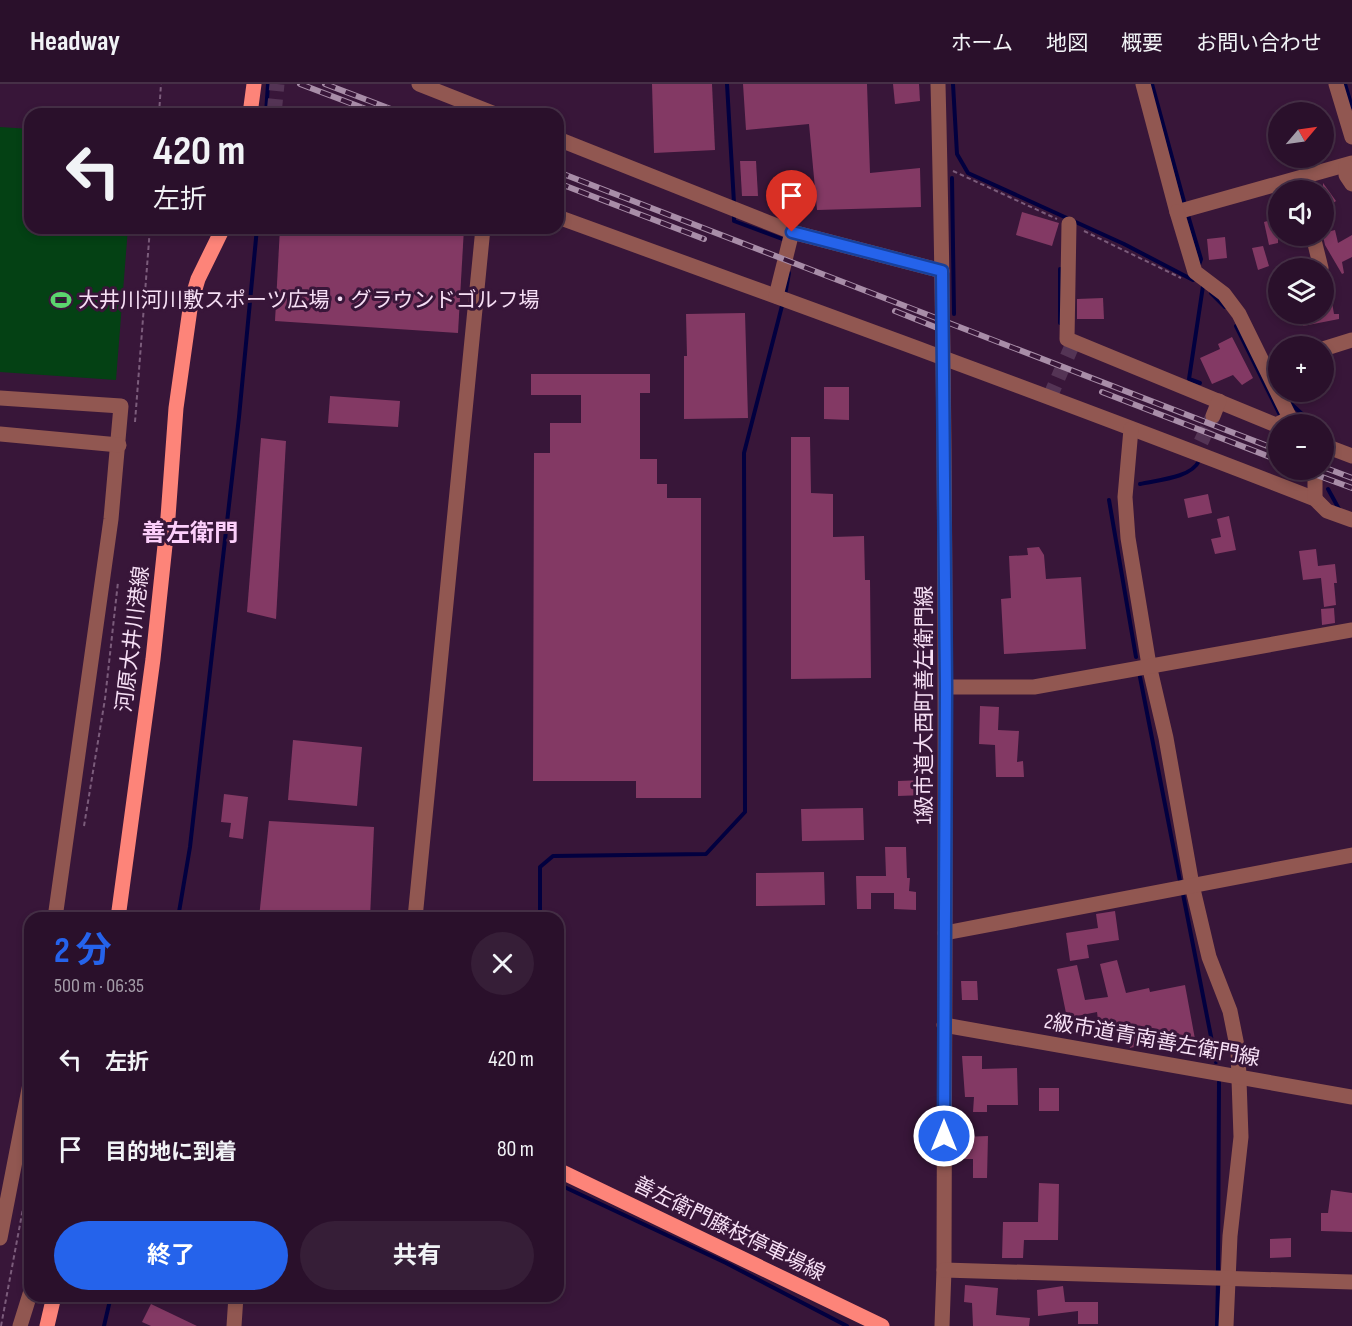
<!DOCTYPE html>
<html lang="ja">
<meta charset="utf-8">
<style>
:root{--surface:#2a102b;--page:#361e37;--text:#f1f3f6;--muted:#a59da9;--line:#463047;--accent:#2563eb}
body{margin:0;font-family:"Sofia Sans Condensed","Noto Sans JP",sans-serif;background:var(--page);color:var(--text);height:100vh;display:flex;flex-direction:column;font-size:22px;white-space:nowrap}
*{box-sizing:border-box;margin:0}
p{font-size:20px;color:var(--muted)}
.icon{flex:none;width:33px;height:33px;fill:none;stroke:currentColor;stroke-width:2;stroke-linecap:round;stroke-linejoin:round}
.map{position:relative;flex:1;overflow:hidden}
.panel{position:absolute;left:24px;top:828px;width:540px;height:390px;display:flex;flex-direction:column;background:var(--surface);border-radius:18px;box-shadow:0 3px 9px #0003,0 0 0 2px var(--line)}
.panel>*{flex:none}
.banner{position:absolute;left:24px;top:24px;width:540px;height:126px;border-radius:18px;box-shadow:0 3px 9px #0003,0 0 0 2px var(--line);background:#2a102b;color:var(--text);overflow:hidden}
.needle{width:39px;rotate:61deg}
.controls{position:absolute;left:1268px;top:18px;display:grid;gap:12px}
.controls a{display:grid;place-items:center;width:66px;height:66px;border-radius:50%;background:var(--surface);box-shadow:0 3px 9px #0003,0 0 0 2px var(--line);font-size:30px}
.pin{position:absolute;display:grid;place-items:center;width:51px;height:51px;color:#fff;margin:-62px -26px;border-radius:50% 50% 50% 0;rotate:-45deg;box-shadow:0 0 6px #0007}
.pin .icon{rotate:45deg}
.me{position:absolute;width:66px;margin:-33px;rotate:0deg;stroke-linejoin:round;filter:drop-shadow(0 0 4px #0008)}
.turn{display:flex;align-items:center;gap:21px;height:126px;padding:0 30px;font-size:27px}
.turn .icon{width:78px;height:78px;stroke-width:2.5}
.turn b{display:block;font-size:42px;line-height:51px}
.round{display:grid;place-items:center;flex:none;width:63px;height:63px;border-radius:32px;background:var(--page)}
.headline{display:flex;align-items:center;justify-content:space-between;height:102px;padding:0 30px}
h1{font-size:36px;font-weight:700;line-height:45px;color:var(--accent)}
.action{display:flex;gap:12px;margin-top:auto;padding:12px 30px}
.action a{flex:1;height:69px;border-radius:36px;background:var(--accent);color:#fff;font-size:24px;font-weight:700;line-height:69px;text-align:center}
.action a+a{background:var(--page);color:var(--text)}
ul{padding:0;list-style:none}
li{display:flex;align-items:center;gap:18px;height:90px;padding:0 30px}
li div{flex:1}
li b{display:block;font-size:22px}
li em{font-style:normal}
header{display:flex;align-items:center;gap:36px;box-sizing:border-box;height:84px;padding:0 30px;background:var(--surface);border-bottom:2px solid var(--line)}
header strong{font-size:28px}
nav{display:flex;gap:33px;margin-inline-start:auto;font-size:21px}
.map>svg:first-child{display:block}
</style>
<header>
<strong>Headway</strong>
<nav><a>ホーム</a><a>地図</a><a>概要</a><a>お問い合わせ</a></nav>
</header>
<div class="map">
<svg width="1352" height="1242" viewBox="0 0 1352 1242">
<rect width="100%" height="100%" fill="#381639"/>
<!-- green -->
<path fill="#044114" d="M0 43 30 45V144H128L116 296 0 288Z"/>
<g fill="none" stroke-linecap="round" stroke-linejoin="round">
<!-- stream -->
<g stroke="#02003f" stroke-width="4">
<path d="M727 0 734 119"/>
<path d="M953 0 957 70 968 89 1124 160 1193 196"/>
<path d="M1152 0 1185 121"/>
<path d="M1345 0 1352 23"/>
<path d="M266 30 268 0"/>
<path d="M952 94 954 230"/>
<path d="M1187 128 1201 175 1199 181"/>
<path d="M734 130V137L785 156"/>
<path d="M1211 209 1225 223"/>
<path d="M785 211 789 189"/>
<path d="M1060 239V185"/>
<path d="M1236 242 1282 335"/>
<path d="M1200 299 1189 295 1203 202"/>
<path d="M1289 318 1313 340"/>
<path d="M1323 350 1331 358"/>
<path d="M1323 377 1328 380"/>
<path d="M1140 400C1157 396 1191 394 1199 377"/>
<path d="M1328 405 1339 425"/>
<path d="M1109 416 1136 573"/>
<path d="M1140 593 1180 797"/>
<path d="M1183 810 1216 978"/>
<path d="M178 834 190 763 239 333 257 144"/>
<path d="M540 834V783L553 772 706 770 745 728 744 369 783 218"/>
<path d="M558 1100 726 1179 847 1242"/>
<path d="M1218 1190 1219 998"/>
<path d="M104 1242 111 1212"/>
<path d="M1217 1242 1218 1197"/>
</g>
</g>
<!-- building -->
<g fill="#833964">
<path d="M652 0H712L715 66 654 69Z"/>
<path d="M743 0H867L870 89 920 84 921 123 817 126 809 40 746 46Z"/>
<path d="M893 0H919L920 17 895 20Z"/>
<path d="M740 77H756L758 112H742Z"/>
<path d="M1323 99 1336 117 1323 126Z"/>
<path d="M1022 128 1059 139 1052 162 1016 151Z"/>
<path d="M1278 134V159L1269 161 1264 138Z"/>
<path d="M280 144H464L458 249 275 237Z"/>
<path d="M1335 146 1338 159 1352 151V173L1342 178 1344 189 1342 190 1325 161 1323 152V149Z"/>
<path d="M1225 153 1227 174 1209 176 1207 155Z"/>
<path d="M1263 162 1269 182 1258 186 1252 164Z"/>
<path d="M1331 212 1334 230H1339V235L1303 242 1301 230H1323V213Z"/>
<path d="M1103 214 1104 235H1077V215Z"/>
<path d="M745 229 748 334 684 335V272H687L686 230Z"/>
<path d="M1232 253 1253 294 1242 301 1233 291 1212 300 1200 274 1220 265 1218 260Z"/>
<path d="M531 290H650V309H640V375H657V400H667V414H701V714H636V697H533L534 369H550V339H581V311H531Z"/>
<path d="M824 303H849V336L824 335Z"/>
<path d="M330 312 400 317 398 343 328 339Z"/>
<path d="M791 353H810L811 409 833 410V453L864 452 865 496H870L871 594 791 595Z"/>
<path d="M261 354 286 357 276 535 247 528Z"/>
<path d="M1208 410 1212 429 1188 434 1184 415Z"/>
<path d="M1229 432 1236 466 1215 470 1211 455 1221 453 1217 435Z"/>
<path d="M1039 463 1044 471 1046 495 1081 493 1086 565 1004 570 1001 515 1011 514 1009 472 1028 471 1027 464Z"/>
<path d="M1316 465 1318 482 1335 480 1337 499H1334L1336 521 1324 523 1321 494 1303 496 1299 467Z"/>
<path d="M1334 524 1335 539 1322 541 1321 525Z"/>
<path d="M980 622 999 623 998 646 1019 647 1017 678 1023 677 1024 693H996L995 661 979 660Z"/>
<path d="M293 656 362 663 357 722 288 716Z"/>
<path d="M924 696 925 711 898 712V697Z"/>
<path d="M224 710 248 713 243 755 229 753 231 739 221 738Z"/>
<path d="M863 724 864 756 802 757 801 725Z"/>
<path d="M269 737 374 743 370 834H259Z"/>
<path d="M885 763H906L907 794H910L909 807 916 808V826L894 825V809H871V825H857L856 792H886Z"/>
<path d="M824 788 825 821 756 822V789Z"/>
<path d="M1115 827 1119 856 1087 861 1089 874 1070 877 1066 849 1098 844 1096 830Z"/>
<path d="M1117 876 1126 909 1149 904 1150 908 1185 901 1195 955 1175 959 1174 953 1130 964 1125 939 1099 943 1097 928 1067 934 1057 885 1077 881 1085 916 1108 913 1100 880Z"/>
<path d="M961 897H977L978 916H962Z"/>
<path d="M962 972H982V985L1017 984 1018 1021H987V1028H973L974 1013H965Z"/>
<rect x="1039" y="1004" width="20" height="23"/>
<path d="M988 1052 987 1094H973V1075H963L962 1053Z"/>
<path d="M1039 1099 1059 1100 1058 1156H1024L1023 1174H1002L1003 1138H1038Z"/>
<path d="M1331 1106 1352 1109V1148L1321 1147V1129H1328Z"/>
<path d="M1291 1154V1173L1270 1174V1155Z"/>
<path d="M965 1201 998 1204 996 1231 1030 1234 1029 1242H973L972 1219 964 1218Z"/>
<path d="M1063 1202 1065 1218H1098V1240H1078V1227L1038 1232 1037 1206Z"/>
<path d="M151 1220 197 1242H151L142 1238Z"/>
</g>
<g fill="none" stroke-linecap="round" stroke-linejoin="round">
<!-- minor-tunnel -->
<g stroke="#543455" stroke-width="15" stroke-dasharray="15 8" stroke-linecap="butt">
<path d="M274 30 277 0"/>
<path d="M1049 315 1074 257"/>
<path d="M1201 358 1213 332"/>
</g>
<!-- path -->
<g stroke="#7b5c7b" stroke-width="2" stroke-dasharray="4.5 3" stroke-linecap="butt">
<path d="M159 30 161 0"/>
<path d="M953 87 1057 135"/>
<path d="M1084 147 1181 194"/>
<path d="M135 338 150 144"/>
<path d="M84 742 105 615 118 498"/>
<path d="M1 1242 30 1087"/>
</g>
<!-- minor -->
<g stroke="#915751" stroke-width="15">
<path d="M419 0 495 30"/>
<path d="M938 0C948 395 945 790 944 1186L942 1242"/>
<path d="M1143 0 1177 128 1352 79"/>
<path d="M1336 0 1352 53"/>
<path d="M558 55 792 148 942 187"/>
<path d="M1346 82V91L1352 100"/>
<path d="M1177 128 1195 188 1224 210 1239 230 1290 334 1301 340"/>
<path d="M558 133C811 225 1064 317 1315 415L1327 427 1352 436"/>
<path d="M1069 140 1067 255 1276 341 1290 334"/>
<path d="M1313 152 1321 184"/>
<path d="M1323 192 1326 204"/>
<path d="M776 212 792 148"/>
<path d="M1323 265 1352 256"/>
<path d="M0 314 121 322 111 435 55 834"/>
<path d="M1213 332 1219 317"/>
<path d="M1131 345 1125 413 1128 454 1149 581 1166 654 1192 801 1209 873 1230 927 1238 967 1241 1053 1230 1152 1226 1242"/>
<path d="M0 350 119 361"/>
<path d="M1323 361 1352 372"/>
<path d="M1315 415V397"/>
<path d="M946 603H1034L1352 546"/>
<path d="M415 834 483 144"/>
<path d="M945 849 1352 771"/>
<path d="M944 941 1352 1013"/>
<path d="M0 1154 30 1000"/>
<path d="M944 1186 1352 1198"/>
<path d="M20 1242 30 1210"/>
<path d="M234 1242 236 1212"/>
</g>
<!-- major -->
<g stroke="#fd8479" stroke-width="15">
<path d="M250 30 254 0"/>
<path d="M118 834 153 575 168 433 176 324 191 218 198 195 223 144"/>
<path d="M558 1086 882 1242"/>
<path d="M47 1242 54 1212"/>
</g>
<!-- rail casing -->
<g stroke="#a88da8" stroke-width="6">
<g id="rail">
<path d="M300 0 379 30"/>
<path d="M325 0 404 30"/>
<path d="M558 88 1278 366"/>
<path d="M558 99 704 155"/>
<path d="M895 227 940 245"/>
<path d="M1102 308 1278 376"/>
<path d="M1323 383 1352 394"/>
<path d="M1303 386 1352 404"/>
</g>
</g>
<!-- rail -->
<use href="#rail" stroke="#381639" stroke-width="4" stroke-dasharray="11" stroke-linecap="butt"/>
</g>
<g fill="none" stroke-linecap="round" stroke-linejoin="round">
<!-- route casing -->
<g stroke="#184099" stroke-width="15">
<path id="route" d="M792 148 942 187 946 603 944 1052"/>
</g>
<!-- route -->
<use href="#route" stroke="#2563eb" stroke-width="10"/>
</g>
<!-- icons -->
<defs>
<g id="stadium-bare" transform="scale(1.62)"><path d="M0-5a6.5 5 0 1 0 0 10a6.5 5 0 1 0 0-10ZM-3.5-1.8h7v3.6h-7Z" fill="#5bd56e" stroke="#381639" stroke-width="2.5" paint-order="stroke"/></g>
</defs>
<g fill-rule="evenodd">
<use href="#stadium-bare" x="61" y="216"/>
</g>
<g text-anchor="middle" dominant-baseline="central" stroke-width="6" stroke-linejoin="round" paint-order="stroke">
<!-- poi labels -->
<g font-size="21" fill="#f6dff5" stroke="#381639" text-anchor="start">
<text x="78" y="216">大井川河川敷スポーツ広場・グラウンドゴルフ場</text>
</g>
<!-- street labels -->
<g font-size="21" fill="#f6dff5" stroke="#381639">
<text transform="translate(133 555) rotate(-83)">河原大井川港線</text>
<text transform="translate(924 621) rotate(-90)">1級市道大西町善左衛門線</text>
<text transform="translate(1152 956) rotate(10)">2級市道青南善左衛門線</text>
<text transform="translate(729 1145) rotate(26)">善左衛門藤枝停車場線</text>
</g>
<!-- quarter labels -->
<g font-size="24" font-weight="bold" fill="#fccffb" stroke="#381639">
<text x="190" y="449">善左衛門</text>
</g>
</g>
</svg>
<div class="controls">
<a><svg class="needle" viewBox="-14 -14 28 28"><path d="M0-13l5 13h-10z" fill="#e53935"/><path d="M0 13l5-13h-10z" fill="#a59da9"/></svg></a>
<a><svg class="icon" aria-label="sound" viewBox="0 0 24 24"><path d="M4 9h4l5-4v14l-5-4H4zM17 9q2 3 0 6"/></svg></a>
<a><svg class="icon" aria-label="layers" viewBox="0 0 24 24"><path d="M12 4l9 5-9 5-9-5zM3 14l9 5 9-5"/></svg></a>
<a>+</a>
<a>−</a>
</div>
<div class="pin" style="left:792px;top:148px;background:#d93025"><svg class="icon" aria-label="arrive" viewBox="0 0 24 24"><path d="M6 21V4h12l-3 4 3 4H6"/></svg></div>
<svg class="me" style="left:944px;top:1052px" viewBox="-20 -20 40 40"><circle r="17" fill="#2563eb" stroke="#fff" stroke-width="3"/><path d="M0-11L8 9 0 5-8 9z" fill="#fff"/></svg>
<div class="banner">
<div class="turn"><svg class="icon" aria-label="left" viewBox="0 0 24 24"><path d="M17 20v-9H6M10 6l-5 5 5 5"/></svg><div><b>420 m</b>左折</div></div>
</div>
<section class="panel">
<div class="headline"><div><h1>2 分</h1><p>500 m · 06:35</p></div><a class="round"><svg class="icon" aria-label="close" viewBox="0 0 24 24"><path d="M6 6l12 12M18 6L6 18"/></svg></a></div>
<ul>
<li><svg class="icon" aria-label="left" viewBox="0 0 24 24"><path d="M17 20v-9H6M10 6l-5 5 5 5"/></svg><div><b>左折</b></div><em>420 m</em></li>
<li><svg class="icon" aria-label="arrive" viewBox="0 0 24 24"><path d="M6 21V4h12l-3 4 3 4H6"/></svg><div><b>目的地に到着</b></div><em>80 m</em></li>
</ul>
<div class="action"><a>終了</a><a>共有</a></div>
</section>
</div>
